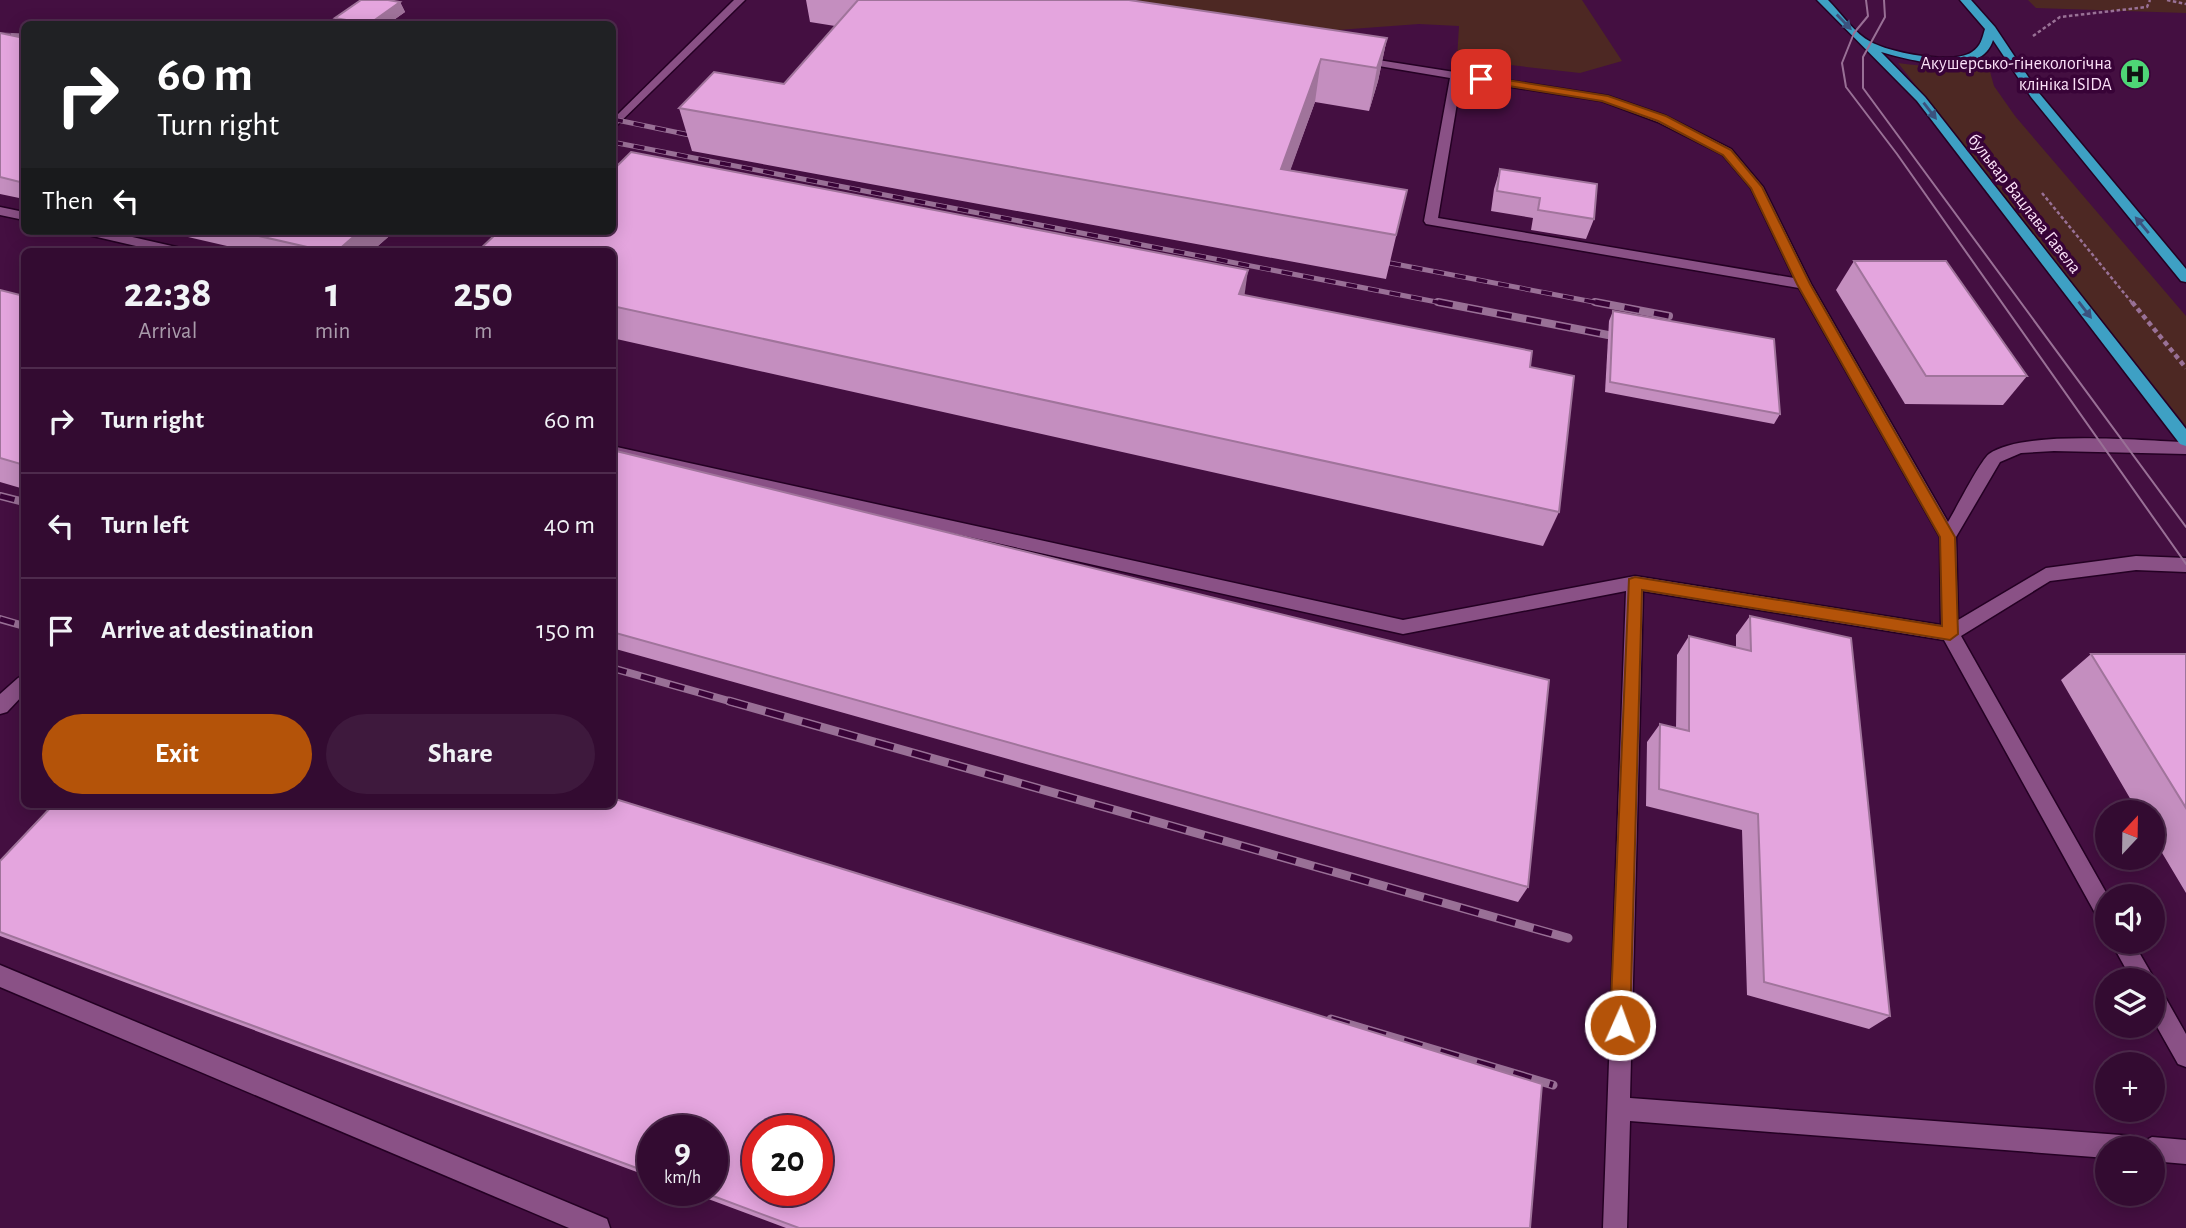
<!DOCTYPE html>
<meta charset="utf-8">
<style>
:root{--surface:#330b31;--page:#3e193d;--text:#f1f3f6;--muted:#a99bab;--line:#4e2b4d;--accent:#b45309}
body{margin:0;font-family:"Alegreya Sans",sans-serif;background:var(--page);color:var(--text);height:100vh;display:flex;flex-direction:column;font-size:26px;white-space:nowrap}
*{box-sizing:border-box;margin:0}
p{font-size:23px;color:var(--muted)}
.icon{flex:none;width:38px;height:38px;fill:none;stroke:currentColor;stroke-width:2;stroke-linecap:round;stroke-linejoin:round}
.map{position:relative;flex:1;overflow:hidden}
.details{position:absolute;left:21px;top:248px;width:595px;height:560px;display:flex;flex-direction:column;background:var(--surface);border-radius:10px;box-shadow:0 4px 18px #0003,0 0 0 2px var(--line)}
.details>*{flex:none}
.hud{position:absolute;left:21px;top:21px;width:595px;height:214px;border-radius:10px;box-shadow:0 4px 18px #0003,0 0 0 2px var(--line);background:#202124;color:#fff;overflow:hidden}
.needle{width:46px;rotate:22deg}
.fabs{position:absolute;left:2095px;top:800px;display:grid;gap:14px}
.fabs a{display:grid;place-items:center;width:70px;height:70px;border-radius:50%;background:var(--surface);box-shadow:0 4px 18px #0003,0 0 0 2px var(--line);font-size:35px}
.speed{position:absolute;left:637px;top:1115px;display:flex;gap:14px;font-size:35px;font-weight:700;text-align:center}
.speed>*{display:grid;place-content:center;width:91px;height:91px;border-radius:50%;background:var(--surface);box-shadow:0 4px 18px #0003,0 0 0 2px var(--line);line-height:1}
.speed small{font-size:18px;font-weight:400}
.speed .limit{border:10px solid #d22;background:#fff;color:#111}
.pin{position:absolute;display:grid;place-items:center;width:60px;height:60px;color:#fff;margin:-30px;border-radius:14px;box-shadow:0 4px 10px #0006}
.me{position:absolute;width:77px;margin:-38px;rotate:2deg;stroke-linejoin:round;filter:drop-shadow(0 0 5px #0008)}
.turn{display:flex;align-items:center;gap:24px;height:147px;padding:0 21px;font-size:32px}
.turn .icon{width:91px;height:91px;stroke-width:2.5}
.turn b{display:block;font-size:49px;line-height:60px}
.then{display:flex;align-items:center;height:66px;padding:0 21px;background:#0003;gap:14px;font-size:26px}
.eta{display:flex;justify-content:space-evenly;align-items:center;height:119px;text-align:center}
.eta b{font-size:42px;font-weight:700;line-height:49px}
.primary-button{display:flex;gap:14px;margin-top:auto;padding:14px 21px}
.primary-button a{flex:1;height:80px;border-radius:42px;background:var(--accent);color:#fff;font-size:28px;font-weight:700;line-height:80px;text-align:center}
.primary-button a+a{background:var(--page);color:var(--text)}
ul{padding:0;list-style:none}
li{display:flex;align-items:center;gap:21px;height:105px;padding:0 21px;border-top:2px solid var(--line)}
li div{flex:1}
li b{display:block;font-size:26px}
li em{font-style:normal}
.map>svg:first-child{display:block}
</style>
<div class="map">
<svg width="2186" height="1228" viewBox="0 0 2186 1228">
<rect width="100%" height="100%" fill="#440f41"/>
<!-- green -->
<g fill="#4d2823">
<path d="M1103 0H1582L1622 61 1580 73 1457 59 1459 26 1419 24 1297 33Z"/>
<path d="M2028 0H2186V13L2036 8Z"/>
<path d="M1987 61 1994 86 2015 116 2186 316V426L1898 63C1929 67 1956 69 1987 61Z"/>
</g>
<g fill="none" stroke-linecap="round" stroke-linejoin="round">
<!-- minor casing -->
<g stroke="#240023" stroke-width="3">
<g id="minor">
<path d="M734 0H745L612 130V120Z"/>
<path d="M1359 57 1608 96 1666 116 1731 149 1763 187 1811 284 1948 522C1956 509 1980 461 1989 454 2023 429 2142 441 2186 442V454L2054 451 2021 453 2000 462 1956 537 1958 620 2046 568 2136 556 2186 558V572L2136 570 2050 581 1961 636 2108 896 2107 925 2100 922 1944 640 1643 591 1630 1098 2134 1136 2143 1142 2152 1137 2186 1140V1164L2152 1161V1148H2107V1158L1630 1121 1627 1228H1603L1626 591 1403 634 612 457V446L1403 620 1635 576 1941 625 1940 537 1799 288 1426 224 1424 221 1450 78 1355 62V58ZM1461 79 1602 101 1658 122 1723 155 1751 188 1794 278 1438 218Z"/>
<path d="M0 207 24 212V220L0 215Z"/>
<path d="M82 231H106L185 249 187 252H162L84 234Z"/>
<path d="M24 675V694L7 712 0 714V694L18 678Z"/>
<path d="M2111 942H2133L2155 980 2153 985 2160 988 2186 1034V1067L2178 1064 2152 1018V980H2132Z"/>
<path d="M0 965 607 1219 610 1228H569L0 987Z"/>
</g>
</g>
<!-- major casing -->
<g stroke="#240023" stroke-width="3">
<path id="major" d="M1817 0H1828C1841 13 1855 34 1871 42 1891 53 1953 65 1972 52 1981 46 1982 39 1985 29L1960 0H1971L1995 27 2039 93 2186 269V282L2181 281 2031 97 1993 40C1981 80 1909 60 1881 52L1925 97 2186 429V446L2180 444 1917 101Z"/>
</g>
<!-- path-far1 -->
<g stroke="#997196" stroke-width="2.5" stroke-dasharray="3.5 2.5" stroke-linecap="butt">
<path d="M2167 0 2186 4"/>
<path d="M2033 36 2060 17 2147 7 2150 0"/>
<path d="M2042 193 2133 304"/>
</g>
<!-- path -->
<path stroke="#997196" stroke-width="4.5" stroke-dasharray="5 3.5" stroke-linecap="butt" d="M2132 302 2186 368"/>
<!-- minor -->
<use href="#minor" fill="#8a5186" fill-rule="evenodd"/>
<!-- major -->
<use href="#major" fill="#3ea0c4" fill-rule="evenodd"/>
<!-- tram -->
<g stroke="#997096" stroke-width="2">
<path d="M1866 0 1868 16 1854 33 1842 63 1846 87 1897 154 2186 564"/>
<path d="M1884 0 1885 17 1863 57V88L2186 527"/>
</g>
<!-- rail-far2 casing -->
<g stroke="#997096" stroke-width="5">
<g id="rail-far2">
<path d="M0 35 24 36"/>
<path d="M612 119 704 138"/>
<path d="M612 142 1447 304"/>
<path d="M1390 263 1604 304"/>
</g>
</g>
<!-- rail-far1 casing -->
<g stroke="#997096" stroke-width="8">
<g id="rail-far1">
<path d="M1438 302 1608 335"/>
<path d="M1595 302 1669 316"/>
<path d="M0 496 24 502"/>
<path d="M0 619 24 626"/>
<path d="M612 668 736 703"/>
</g>
</g>
<!-- rail casing -->
<g stroke="#997096" stroke-width="9">
<g id="rail">
<path d="M729 701 1568 938"/>
<path d="M1331 1019 1553 1085"/>
</g>
</g>
<!-- rail-far2 -->
<use href="#rail-far2" stroke="#380337" stroke-width="3.5" stroke-dasharray="11" stroke-linecap="butt"/>
<!-- rail-far1 -->
<use href="#rail-far1" stroke="#380337" stroke-width="5" stroke-dasharray="15" stroke-linecap="butt"/>
<!-- rail -->
<use href="#rail" stroke="#380337" stroke-width="6" stroke-dasharray="19" stroke-linecap="butt"/>
</g>
<!-- wall -->
<g fill="#c48ebf">
<path d="M806 0H1129L1387 38 1378 81 1369 111 1315 102 1290 170 1407 190 1386 279 692 151 679 108 784 84 835 26 810 22Z"/>
<path d="M400 2 405 12 388 24H338L335 18Z"/>
<path d="M0 33 24 38V199L0 194Z"/>
<path d="M1500 169 1594 219 1586 239 1531 230 1533 218 1491 211 1494 189Z"/>
<path d="M162 231H395L371 252H253Z"/>
<path d="M612 252 1245 295 1530 367 1559 512 1543 546 612 338Z"/>
<path d="M1854 261 2027 376 2003 405 1905 404 1836 290Z"/>
<path d="M0 290 24 296V489L0 482Z"/>
<path d="M1613 311 1780 414 1774 424 1605 392 1609 321Z"/>
<path d="M612 450 1528 887 1518 902 612 648Z"/>
<path d="M1750 616 1890 1016 1869 1029 1747 995 1742 830 1646 806 1647 742 1660 724 1676 728 1677 655 1689 636 1736 647V635Z"/>
<path d="M2091 654H2186V893L2152 836V812H2138L2061 680Z"/>
<path d="M0 861 1530 1228H786L684 1190H712L653 1130V1178L0 936Z"/>
</g>
<!-- shaded-wall -->
<g fill="#a0749b">
<path d="M400 2 405 12 388 24H369Z"/>
<path d="M1387 38 1378 81 1369 111 1377 68Z"/>
<path d="M1321 59 1315 102 1275 213 1281 169Z"/>
<path d="M360 231H395L371 252H336Z"/>
<path d="M1248 270 1243 306 1239 294Z"/>
</g>
<!-- building -->
<g fill="#e4a5de" stroke="#a0749b" stroke-width="2" fill-rule="evenodd">
<path d="M361 0H388L400 2 369 24 335 18Z"/>
<path d="M858 0H1129L1387 38 1377 68 1321 59 1281 169 1407 190 1396 235 679 108 714 72 784 84Z"/>
<path d="M0 33 24 38V183L0 177Z"/>
<path d="M631 152 1248 270 1239 294 1532 351 1530 367 1574 376 1559 512 612 306V252H477L499 231H612V171Z"/>
<path d="M1500 169 1597 184 1594 219 1538 210 1540 198 1497 191Z"/>
<path d="M237 231H360L336 252H329Z"/>
<path d="M1854 261H1946L2027 376H1926Z"/>
<path d="M0 290 24 296V465L0 458Z"/>
<path d="M1613 311 1774 339 1780 414 1610 382Z"/>
<path d="M612 450 1549 680 1528 887 612 632Z"/>
<path d="M1750 616 1851 638 1890 1016 1764 982 1758 814 1659 789 1660 724 1689 731V636L1751 651Z"/>
<path d="M2091 654H2186V808Z"/>
<path d="M612 798 1542 1084 1530 1228H799L697 1190H712V1130H653V1174L0 932V861L53 805H612ZM758 1130H817V1190H758Z"/>
</g>
<!-- one-way arrows -->
<defs><path id="oneway-solid" d="M-6-.8H1V-3.2L6.5 0L1 3.2V.8H-6Z" transform="scale(1.75)"/></defs>
<g fill="#3b527e">
<use href="#oneway-solid" transform="translate(1844 22) rotate(46)"/>
<use href="#oneway-solid" transform="translate(1930 111) rotate(52)"/>
<use href="#oneway-solid" transform="translate(2142 225) rotate(-130)"/>
<use href="#oneway-solid" transform="translate(2085 310) rotate(52)"/>
</g>
<!-- route -->
<path fill="#b45309" stroke="#753606" stroke-width="2" d="M1481 76 1608 96 1666 116 1731 150 1762 187 1810 284 1955 537 1958 634 1950 640 1642 590 1630 1025 1627 1032 1620 1035 1613 1032 1610 1025 1629 579 1635 577 1942 626 1940 537 1797 284 1751 188 1723 155 1658 121 1602 101 1477 81 1475 79Z"/>
<!-- icons -->
<defs>
<g id="hospital-disc" transform="scale(1.575)"><circle r="9.5" fill="#4ed676" stroke="#380337"/><path d="M-5-5h3v3.5h4V-5h3V5h-3V1.5h-4V5h-3Z" fill="#111"/></g>
</defs>
<g fill-rule="evenodd">
<use href="#hospital-disc" x="2135" y="74"/>
</g>
<g text-anchor="middle" dominant-baseline="central" stroke-width="7" stroke-linejoin="round" paint-order="stroke">
<!-- far-poi labels -->
<g font-size="18" fill="#fbe1f8" stroke="#380337" text-anchor="end">
<text x="2112" y="64">Акушерсько-гінекологічна<tspan x="2112" dy="21">клініка ISIDA</tspan></text>
</g>
<!-- far-street labels -->
<g font-size="18" fill="#fbe1f8" stroke="#380337">
<text transform="translate(2024 204) rotate(52)">бульвар Вацлава Гавела</text>
</g>
</g>
</svg>
<div class="fabs">
<a><svg class="needle" viewBox="-14 -14 28 28"><path d="M0-13l5 13h-10z" fill="#e53935"/><path d="M0 13l5-13h-10z" fill="#a99bab"/></svg></a>
<a><svg class="icon" aria-label="sound" viewBox="0 0 24 24"><path d="M4 9h4l5-4v14l-5-4H4zM17 9q2 3 0 6"/></svg></a>
<a><svg class="icon" aria-label="layers" viewBox="0 0 24 24"><path d="M12 4l9 5-9 5-9-5zM3 14l9 5 9-5"/></svg></a>
<a>+</a>
<a>−</a>
</div>
<div class="speed"><div>9<small>km/h</small></div><div class="limit">20</div></div>
<div class="pin" style="left:1481px;top:79px;background:#d93025"><svg class="icon" aria-label="arrive" viewBox="0 0 24 24"><path d="M6 21V4h12l-3 4 3 4H6"/></svg></div>
<svg class="me" style="left:1620px;top:1025px" viewBox="-20 -20 40 40"><circle r="17" fill="#b45309" stroke="#fff" stroke-width="3"/><path d="M0-11L8 9 0 5-8 9z" fill="#fff"/></svg>
<div class="hud">
<div class="turn"><svg class="icon" aria-label="right" viewBox="0 0 24 24"><path d="M7 20v-9h11M14 6l5 5-5 5"/></svg><div><b>60 m</b>Turn right</div></div>
<div class="then">Then<svg class="icon" aria-label="left" viewBox="0 0 24 24"><path d="M17 20v-9H6M10 6l-5 5 5 5"/></svg></div>
</div>
<section class="details">
<div class="eta">
<div><b>22:38</b><p>Arrival</p></div>
<div><b>1</b><p>min</p></div>
<div><b>250</b><p>m</p></div>
</div>
<ul>
<li><svg class="icon" aria-label="right" viewBox="0 0 24 24"><path d="M7 20v-9h11M14 6l5 5-5 5"/></svg><div><b>Turn right</b></div><em>60 m</em></li>
<li><svg class="icon" aria-label="left" viewBox="0 0 24 24"><path d="M17 20v-9H6M10 6l-5 5 5 5"/></svg><div><b>Turn left</b></div><em>40 m</em></li>
<li><svg class="icon" aria-label="arrive" viewBox="0 0 24 24"><path d="M6 21V4h12l-3 4 3 4H6"/></svg><div><b>Arrive at destination</b></div><em>150 m</em></li>
</ul>
<div class="primary-button"><a>Exit</a><a>Share</a></div>
</section>
</div>
